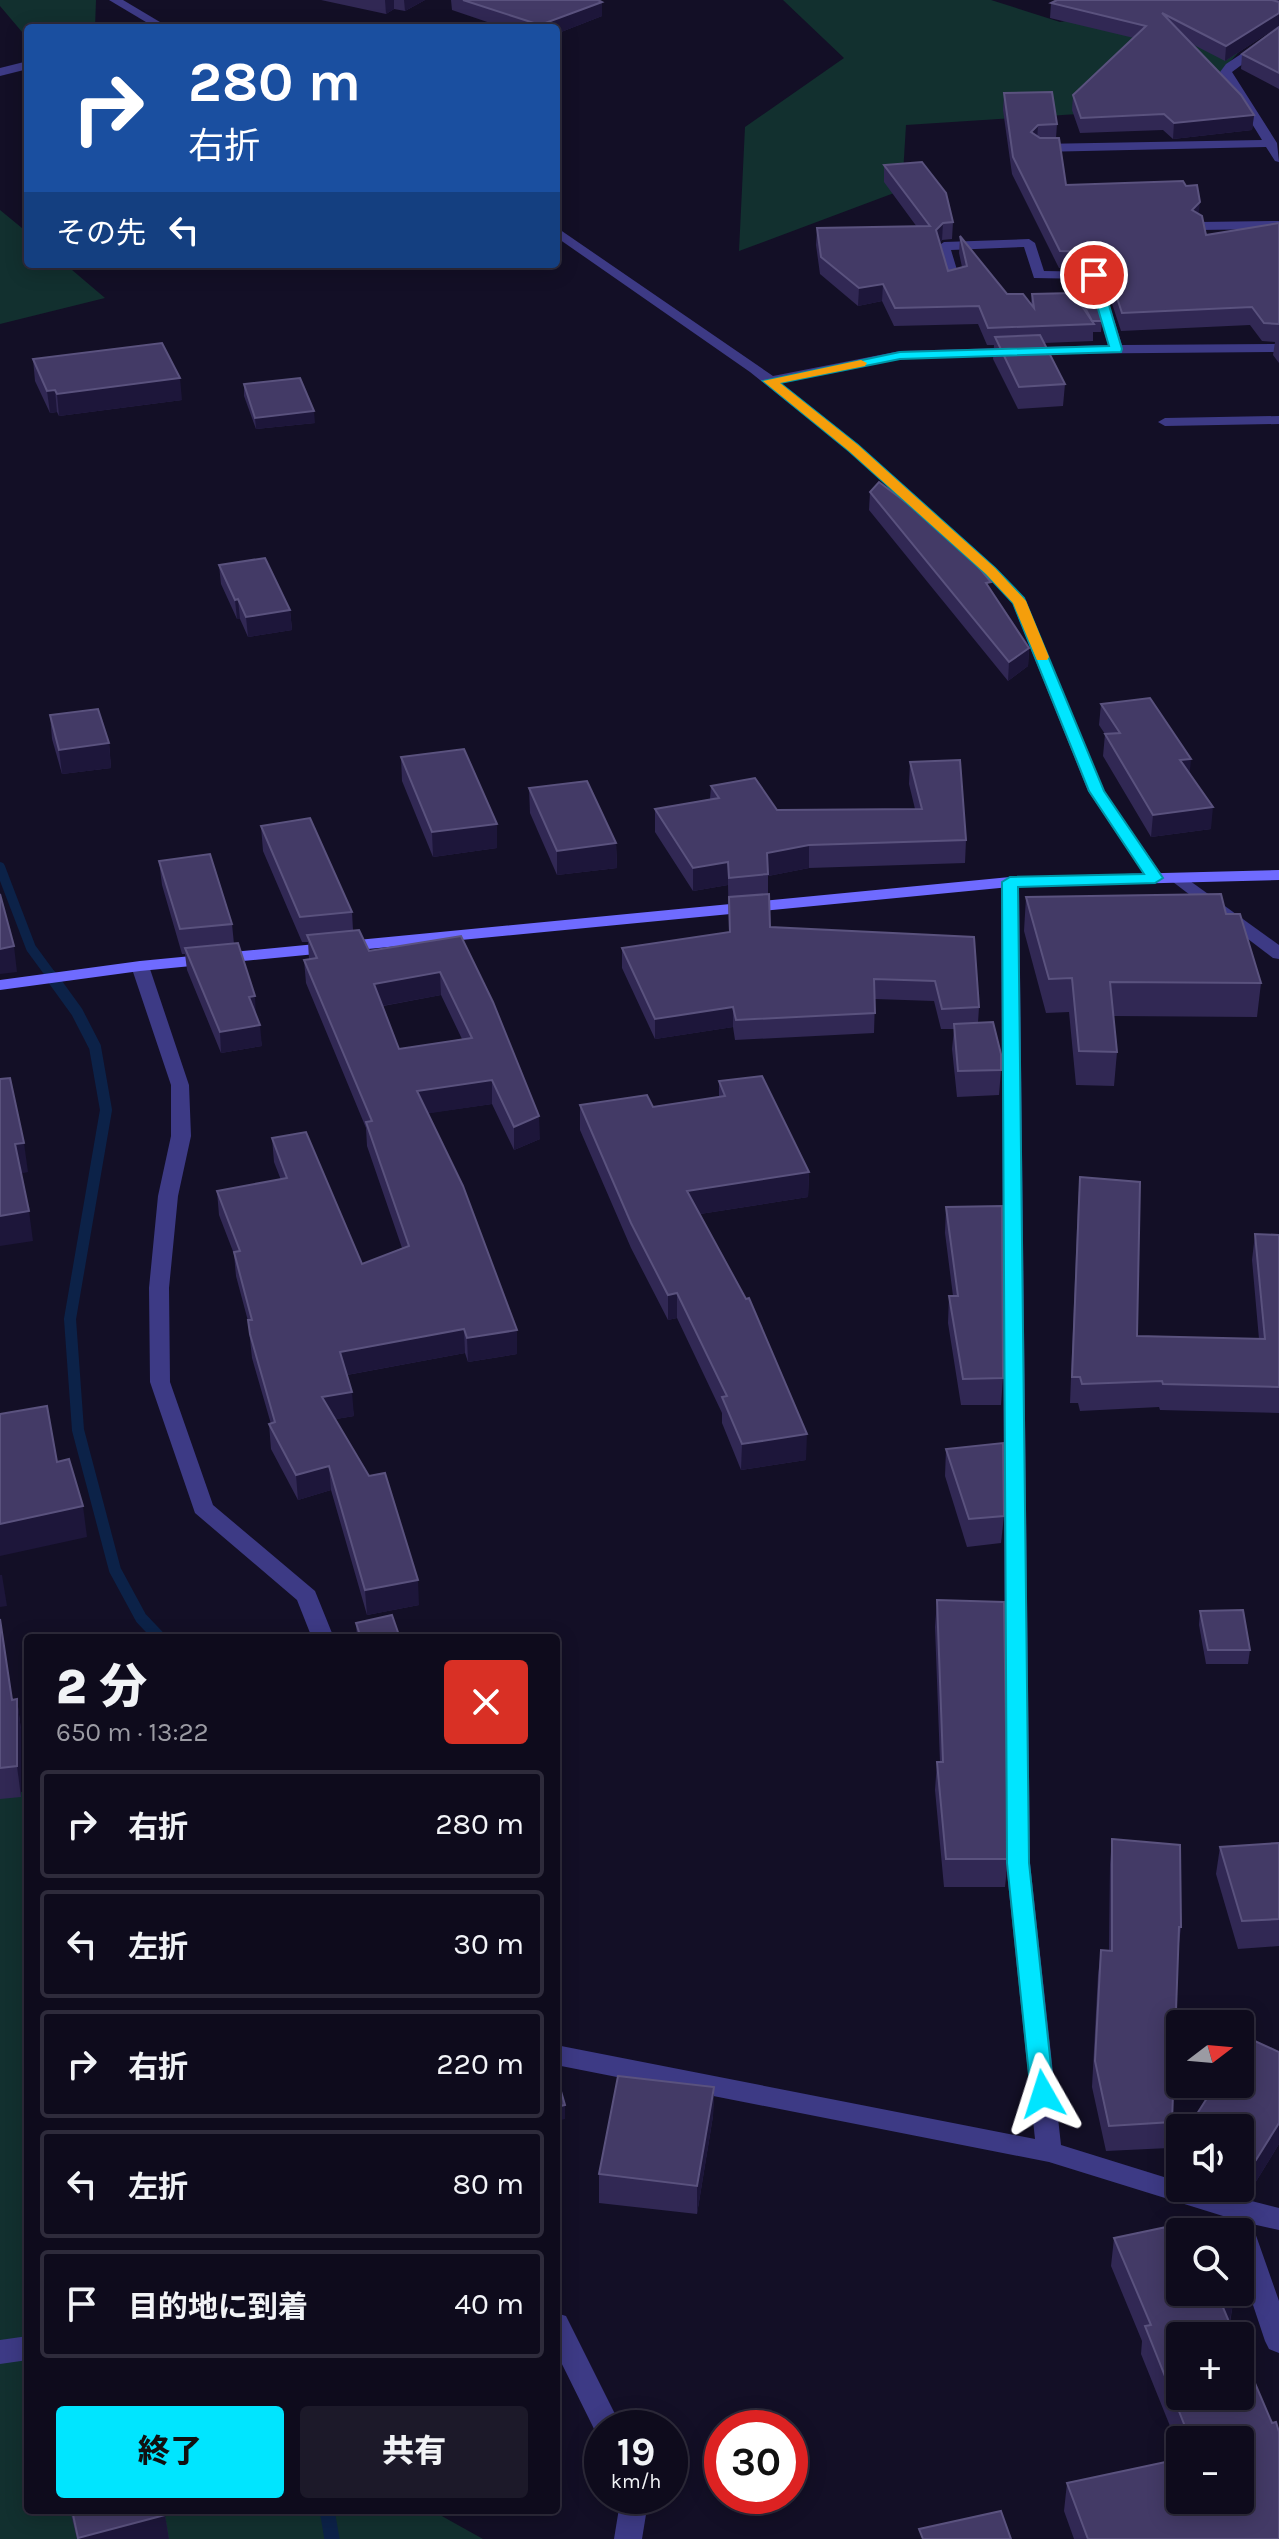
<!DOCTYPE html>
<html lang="ja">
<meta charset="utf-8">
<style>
:root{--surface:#0e0b1c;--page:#1c1929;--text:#f1f3f6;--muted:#9b9ba3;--line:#2e2b3b;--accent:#00e5ff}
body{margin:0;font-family:Karla,"Noto Sans JP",sans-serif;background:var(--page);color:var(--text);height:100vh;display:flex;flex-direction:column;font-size:30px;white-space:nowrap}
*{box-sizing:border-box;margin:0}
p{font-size:26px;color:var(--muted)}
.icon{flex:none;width:44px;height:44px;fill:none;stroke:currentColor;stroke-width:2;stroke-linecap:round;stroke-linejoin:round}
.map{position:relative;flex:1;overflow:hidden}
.drawer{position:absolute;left:24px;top:1634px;width:536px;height:880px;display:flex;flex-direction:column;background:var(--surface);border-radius:8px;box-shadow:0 4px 20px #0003,0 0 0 2px var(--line)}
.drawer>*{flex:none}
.banner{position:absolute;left:24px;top:24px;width:536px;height:244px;border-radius:8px;box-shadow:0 4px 20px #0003,0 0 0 2px var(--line);background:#1a4fa0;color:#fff;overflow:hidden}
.needle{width:52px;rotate:74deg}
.controls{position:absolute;left:1166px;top:2010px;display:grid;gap:16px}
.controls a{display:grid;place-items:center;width:88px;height:88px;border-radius:8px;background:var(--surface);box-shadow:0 4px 20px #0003,0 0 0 2px var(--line);font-size:40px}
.speed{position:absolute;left:584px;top:2410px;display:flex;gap:16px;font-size:40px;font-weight:700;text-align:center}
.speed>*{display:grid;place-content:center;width:104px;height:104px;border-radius:50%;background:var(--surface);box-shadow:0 4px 20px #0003,0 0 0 2px var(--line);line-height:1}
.speed small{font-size:20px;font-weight:400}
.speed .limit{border:12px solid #d22;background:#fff;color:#111}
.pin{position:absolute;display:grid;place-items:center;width:68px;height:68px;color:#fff;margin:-34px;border:4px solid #fff;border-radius:50%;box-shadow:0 2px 8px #0007}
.me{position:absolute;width:88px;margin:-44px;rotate:354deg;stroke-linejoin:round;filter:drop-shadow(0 0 6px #0008)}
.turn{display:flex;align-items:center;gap:28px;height:168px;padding:0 32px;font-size:36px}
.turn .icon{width:104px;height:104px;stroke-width:2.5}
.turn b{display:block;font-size:56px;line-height:68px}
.then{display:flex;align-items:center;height:76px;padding:0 32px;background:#0003;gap:16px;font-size:30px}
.round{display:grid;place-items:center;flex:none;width:84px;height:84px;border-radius:8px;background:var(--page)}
.headline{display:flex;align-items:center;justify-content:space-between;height:136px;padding:0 32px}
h1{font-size:48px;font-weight:800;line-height:60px}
.cta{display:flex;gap:16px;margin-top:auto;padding:16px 32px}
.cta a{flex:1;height:92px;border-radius:8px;background:var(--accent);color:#111;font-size:32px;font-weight:800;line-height:92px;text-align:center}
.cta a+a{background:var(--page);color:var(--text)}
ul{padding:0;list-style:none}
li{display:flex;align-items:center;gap:24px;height:108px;margin:0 16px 12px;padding:0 16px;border:4px solid var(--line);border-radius:8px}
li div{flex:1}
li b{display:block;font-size:30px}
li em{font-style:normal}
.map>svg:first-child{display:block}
</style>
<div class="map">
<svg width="1279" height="2539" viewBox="0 0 1279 2539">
<rect width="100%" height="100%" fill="#130f26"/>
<!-- green -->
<g fill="#12302f">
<path d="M0 0H96L95 28H28V39L0 6Z"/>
<path d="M783 0H991L1060 22 1172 3 1268 20 1217 76 1078 114 906 125 902 190 739 251 745 127 844 58Z"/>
<path d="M0 210 28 233V264H65L105 298 0 324Z"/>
<path d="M28 1791V2510H431L483 2539H0V1795Z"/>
</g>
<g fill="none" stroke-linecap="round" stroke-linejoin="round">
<!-- stream-far2 -->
<path stroke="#0c2248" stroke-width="10" d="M0 867 31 948 53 978"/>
<!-- stream-far1 -->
<path stroke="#0c2248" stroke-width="12" d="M51 976 77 1012 95 1047 106 1110 70 1319 78 1430 115 1570 141 1618 160 1638"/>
<!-- stream -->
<path stroke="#0c2248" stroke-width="15" d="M327 2510 332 2539"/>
<!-- street -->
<g fill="#3d3a85" fill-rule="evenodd">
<path d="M109 0H123L170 28H156Z"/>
<path d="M1279 29V37L1232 72 1277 143 1279 162 1275 161 1266 147 1039 152 1033 148 1039 144 1262 140 1220 72 1226 64Z"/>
<path d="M28 61V69L0 76V68Z"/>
<path d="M1279 221V229L1199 230 1193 226 1199 222Z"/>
<path d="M556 227 773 376 900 351 1108 345 1089 279 1034 278 1024 247 951 250 961 283 949 286 938 246 944 242 1029 239 1035 243 1044 271 1099 272 1122 345 1279 344V352L1035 354 900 359 781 383 859 445 996 568 1024 598 1104 791 1164 878 1161 882H1149L1088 791 1012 602 986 574 849 451 750 372 556 237Z"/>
<path d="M1279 416V424L1165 426 1158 422 1165 418Z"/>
<path d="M1179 873 1279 945V959L1273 958 1173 882 1170 878 1173 874Z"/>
<path d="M1010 877 1019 882 1030 1863 1061 2145 1180 2182V2188H1201L1279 2208V2230L1252 2224 1279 2301V2353L1269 2349 1265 2341 1240 2266V2232H1229L1223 2216 1049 2162 556 2065V2045L1035 2139 1006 1863 1001 882Z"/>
<path d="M140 961 149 966 189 1085 191 1136 178 1196 169 1288 170 1382 213 1505 315 1591 334 1638H312L297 1600 195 1513 150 1382 149 1288 158 1196 171 1136V1085L131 966Z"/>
<path d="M556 2313 566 2316 622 2428H602V2438L598 2437 556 2352Z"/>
<path d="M28 2336V2360L0 2364V2340Z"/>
<path d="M621 2496H649L642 2539H614Z"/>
</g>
<!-- secondary -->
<path fill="#6f6bff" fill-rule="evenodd" d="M1279 870V880L1010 887 140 971 0 990V980L140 961 1010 877Z"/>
</g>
<!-- wall -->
<g fill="#312854" fill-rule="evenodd">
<path d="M321 0H425L405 11 394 9 386 14Z"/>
<path d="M451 0H598L602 2V16L556 34V28H505L452 10Z"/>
<path d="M1057 0H1279V26L1225 61 1192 44 1254 115 1252 130 1173 139 1163 130 1080 133 1072 110 1073 95 1134 38 1050 18 1051 3Z"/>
<path d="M1279 27V89L1241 69 1242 54Z"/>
<path d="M1004 93 1057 124 1056 138 1066 185 1199 214 1206 235 1279 223V363L1273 355 1275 342 1262 341 1250 325 1121 331 1101 270 1059 268 1012 174 1003 110Z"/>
<path d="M884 165 953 222 952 239 942 240 940 242 948 271 962 267 959 253 960 236 1007 294 1031 304 1032 294 1071 293 1066 282V271L1102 321 1101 332H1093V341L1044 343 1065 384 1063 406 1018 409 993 359 994 345H987L978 324 894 326 882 301 858 306 820 274 816 245 817 228 917 227 884 182Z"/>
<path d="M33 359 182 400 59 416 57 412 50 413 35 381Z"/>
<path d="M244 384 315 423 256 429 244 396Z"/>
<path d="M870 492 1029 648 1028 666 1008 681 869 510Z"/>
<path d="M219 565 290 610 292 630 248 637 240 619H237L221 584Z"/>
<path d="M1101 704 1190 773 1211 829 1151 837 1103 756 1105 734 1099 725Z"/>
<path d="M50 715 109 743 111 768 62 774 52 739Z"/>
<path d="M401 757 497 824V848L433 857 402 781Z"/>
<path d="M910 762 966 840 965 863 809 868 768 876V894L770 927 974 937 979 1007 978 1023 1001 1070 999 1095 957 1097 952 1049 954 1029H941L934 1001 875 999 874 1033 735 1040 733 1027 655 1039 622 968V948L729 933 728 885 693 891 655 832V809L710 799 711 786 777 810 915 809 909 784Z"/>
<path d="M529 788 616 843 617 868 557 875 530 813Z"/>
<path d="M261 826 352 912 353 930 369 951 461 936 540 1139 514 1150 492 1104 428 1113 517 1330V1354L468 1362 465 1353 347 1375 354 1416 336 1419 419 1605 367 1615 331 1490 298 1500 271 1449 269 1424H271L252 1358 248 1321 236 1276 234 1254 219 1215 217 1191 281 1180 274 1162 272 1138 362 1264 402 1248 367 1146 366 1128 306 983 304 960 309 959 308 942H302L263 851ZM441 995 462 1039 399 1049 383 1006Z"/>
<path d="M159 861 232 924 234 944 256 1014 262 1046 221 1053 187 970 185 954H182L162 885Z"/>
<path d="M1026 897 1226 914 1261 983 1257 1017 1113 1016 1117 1052 1114 1086 1076 1085 1069 1012 1046 1013 1024 931Z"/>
<path d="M719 1081 809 1172 808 1197 700 1214 806 1460 741 1470 722 1423V1413L677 1318 668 1320 631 1248 580 1130V1105L653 1107 719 1097Z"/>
<path d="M1080 1177 1137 1336 1259 1339 1252 1260 1255 1234 1279 1235V1413L1160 1410 1159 1407 1080 1411 1078 1403H1070L1078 1203Z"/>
<path d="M946 1207 1003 1378 1001 1405H961L948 1323 949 1296H953L945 1233Z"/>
<path d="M946 1449 1004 1516 1001 1543 967 1547 945 1476Z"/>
<path d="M937 1600 1008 1859 1005 1887H944L935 1790 937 1762H940L935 1627Z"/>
<path d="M1200 1611 1250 1650 1248 1664H1206L1199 1625Z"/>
<path d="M0 1619 12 1700 17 1699 21 1730V1797L0 1799Z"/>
<path d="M356 1623 400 1638H357Z"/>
<path d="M1112 1839 1181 1927 1178 1952 1172 2122 1169 2148 1106 2151 1092 2087 1098 1975 1101 1950 1109 1951 1110 1864Z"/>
<path d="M1279 1843V1946L1238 1949 1216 1874 1220 1847Z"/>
<path d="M1279 2052V2144L1252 2188 1240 2182V2128Z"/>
<path d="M714 2087 713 2116 697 2214 599 2203V2174Z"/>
<path d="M1114 2238 1233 2303 1230 2323 1272 2423 1279 2539H1074L1064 2511 1067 2483 1164 2462 1168 2437 1174 2436 1141 2354 1142 2341 1111 2266Z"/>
<path d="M70 2510H164L169 2539H77Z"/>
</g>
<!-- shaded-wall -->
<g fill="#1d163a">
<path d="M385 0H394V9L386 14Z"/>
<path d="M404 0H425L405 11Z"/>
<path d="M602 2V16L556 34V28H540V25Z"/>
<path d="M1279 13V26L1225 61 1226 46Z"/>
<path d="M1254 115 1252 130 1173 139 1174 123Z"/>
<path d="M1038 125 1037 142 1031 132Z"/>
<path d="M1200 202 1198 219 1192 210Z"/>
<path d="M943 223 942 240 935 247 936 230Z"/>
<path d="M883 284 882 301 858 306 859 288Z"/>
<path d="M180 378 182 400 59 416 57 394Z"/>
<path d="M55 390 57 412 50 413 47 391Z"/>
<path d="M314 411 315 423 256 429 255 418Z"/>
<path d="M238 599 240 619H237L235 600Z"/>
<path d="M290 610 292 630 248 637 246 617Z"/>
<path d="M1029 648 1028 666 1008 681 1009 662Z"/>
<path d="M109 743 111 768 62 774 59 750Z"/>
<path d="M1191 759 1189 781 1180 760Z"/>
<path d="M1213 807 1211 829 1151 837 1153 815Z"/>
<path d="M497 824V848L433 857 432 832Z"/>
<path d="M616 843 617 868 557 875V851Z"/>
<path d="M809 845V868L768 876 767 853Z"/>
<path d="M728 862V885L693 891V868Z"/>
<path d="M14 946 17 972 0 974V949Z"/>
<path d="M440 972 441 995 376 1007 374 984Z"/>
<path d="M255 996 256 1018 249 997Z"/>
<path d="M733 1007V1027L655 1039V1019Z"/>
<path d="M260 1025 262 1046 221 1053 220 1032Z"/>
<path d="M492 1080V1104L418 1115 417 1091Z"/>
<path d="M539 1116 540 1139 514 1150V1127Z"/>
<path d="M24 1143 28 1172 19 1174 15 1144Z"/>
<path d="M809 1172 808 1197 687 1216V1191Z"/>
<path d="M29 1211 33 1241 0 1246V1216Z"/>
<path d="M677 1293V1318L668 1320V1295Z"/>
<path d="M464 1329 465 1353 341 1376 340 1352Z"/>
<path d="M517 1330V1354L468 1362 467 1338Z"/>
<path d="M352 1392 354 1416 324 1421 322 1397Z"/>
<path d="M807 1434 806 1460 741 1470 742 1444Z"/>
<path d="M329 1466 331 1490 298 1500 296 1475Z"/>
<path d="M83 1506 87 1537 0 1556V1524Z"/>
<path d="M0 1575H2L7 1606 0 1607Z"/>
<path d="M418 1580 419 1605 367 1615 365 1590Z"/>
<path d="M17 1699 21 1730V1797L17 1766Z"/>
<path d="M714 2087 713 2116 697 2214V2186Z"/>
<path d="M565 2105V2119L556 2121V2107Z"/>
<path d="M1279 2123V2144L1252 2188 1256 2160Z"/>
<path d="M1233 2303 1228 2331 1222 2305Z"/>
<path d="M165 2515 169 2539H79L78 2538Z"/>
</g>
<!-- building -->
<g fill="#433a66" stroke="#5a527e" stroke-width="2" fill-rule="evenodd">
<path d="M463 0H598L602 2 540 25Z"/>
<path d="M1057 0H1272L1279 2V13L1226 46 1162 13 1241 95 1254 115 1174 123 1164 114 1081 118 1073 95 1146 26 1051 3Z"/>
<path d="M1279 27V73L1242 54Z"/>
<path d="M1052 92 1057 124 1038 125 1031 132 1040 138H1059L1066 185 1183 181 1186 186 1197 185 1200 202 1192 210 1202 216 1206 235 1279 223V324L1264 323 1252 307 1122 313 1102 252 1060 251 1013 157 1004 93Z"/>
<path d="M922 162 946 193 953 222 943 223 936 230 948 271 967 266 960 236 1007 294H1023L1034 308 1032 294 1073 293 1094 324 988 328 979 306 895 308 883 284 859 288 821 257 817 228 930 226 884 165Z"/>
<path d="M1066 271H1088L1102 321H1092Z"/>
<path d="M1040 335 1065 384 1019 387 995 337Z"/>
<path d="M162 343 180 378 57 394 55 390 47 391 33 359Z"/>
<path d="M300 378 314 411 255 418 244 384Z"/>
<path d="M879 482 956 540 991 582 986 583 1029 648 1009 662 870 492Z"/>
<path d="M265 558 290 610 246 617 238 599 235 600 219 565Z"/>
<path d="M1150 698 1191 759 1180 760 1213 807 1153 815 1105 734 1120 733 1101 704Z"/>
<path d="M98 709 109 743 59 750 50 715Z"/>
<path d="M464 749 497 824 432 832 401 757Z"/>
<path d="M960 760 966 840 809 845 767 853 768 874 729 878 728 862 693 868 655 809 719 798 711 786 755 778 777 810 922 809 910 762Z"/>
<path d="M587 781 616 843 557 851 529 788Z"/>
<path d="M310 818 352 912 300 917 261 826Z"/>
<path d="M210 854 232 924 180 929 159 861Z"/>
<path d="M0 894 14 946 0 949Z"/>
<path d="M769 894 770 927 974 937 979 1007 942 1009 935 981 874 979 875 1013 736 1020 733 1007 655 1019 622 948 730 932 729 897Z"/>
<path d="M1221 894 1226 914H1240L1261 983 1110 982 1117 1052 1079 1051 1072 978 1049 979 1026 897Z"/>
<path d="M359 930 369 951 461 936 493 1002 539 1116 514 1127 492 1080 417 1091 463 1186 517 1330 467 1338 464 1329 340 1352 352 1392 322 1397 369 1476 385 1473 418 1580 365 1590 329 1466 296 1475 269 1424 275 1422 250 1334 248 1320H252L234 1252 240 1251 217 1191 287 1178 272 1138 306 1132 362 1264 409 1246 366 1122 372 1121 304 960 317 958 307 935ZM440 972 472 1038 399 1049 374 984Z"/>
<path d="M238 943 255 996 249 997 260 1025 220 1032 185 948Z"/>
<path d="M993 1022 1001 1054V1070L958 1071 954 1024Z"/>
<path d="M762 1076 809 1172 687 1191 746 1299 749 1298 807 1434 742 1444 722 1397 727 1396 677 1293 668 1295 631 1223 580 1105 647 1095 653 1107 725 1096 719 1081Z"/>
<path d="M10 1078 24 1143 15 1144 29 1211 0 1216V1079Z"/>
<path d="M1080 1177 1140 1182 1137 1336 1265 1339 1255 1234 1279 1235V1387L1163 1384 1162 1381 1082 1384 1080 1377H1072Z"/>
<path d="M1002 1206 1003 1378 963 1379 949 1296H958L946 1207Z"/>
<path d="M47 1406 57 1462 69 1459 83 1506 0 1524V1414Z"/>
<path d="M1003 1443 1004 1516 969 1519 946 1449Z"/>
<path d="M937 1600 1004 1602 1008 1859H946L937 1762H943Z"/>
<path d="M1243 1610 1250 1650H1208L1200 1611Z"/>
<path d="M392 1615 400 1638H361L356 1623Z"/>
<path d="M0 1619 12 1700 17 1699V1766L0 1768Z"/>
<path d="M1112 1839 1180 1845 1181 1927H1179L1172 2122 1109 2126 1095 2061 1101 1950 1112 1951Z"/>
<path d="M1279 1843V1919L1242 1921 1220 1847Z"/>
<path d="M1246 2037 1279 2052V2123L1256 2160 1240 2152V2128H1188L1216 2084H1240V2046Z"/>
<path d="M556 2074 565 2105 556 2107Z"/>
<path d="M618 2076 714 2087 697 2186 599 2174Z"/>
<path d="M1195 2221 1200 2232H1180V2292H1228L1233 2303 1222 2305 1235 2336H1180V2396H1240V2348L1272 2423 1276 2422 1279 2432V2539H1088L1067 2483 1175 2460 1168 2437 1188 2434 1145 2326 1151 2325 1114 2238ZM1180 2440H1240V2500H1180Z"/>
<path d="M72 2510H164L165 2515 78 2538Z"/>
<path d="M1001 2511 1011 2539H923L919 2529Z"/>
</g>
<!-- route -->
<path fill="#00e5ff" stroke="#0095a6" stroke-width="2" d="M1094 271 1100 275 1122 349 1121 352 900 359 780 383 858 445 995 568 1024 598 1104 791 1163 878 1155 883 1018 887 1029 1863 1054 2094 1051 2101 1043 2104 1035 2101 1031 2094 1007 1863 1002 882 1010 877 1144 874 1089 791 1013 603 986 574 849 451 763 381 900 352 1109 346 1088 275Z"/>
<!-- slow -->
<path fill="#f59e0b" d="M861 360 867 363 865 366 780 383 858 445 995 568 1026 601 1049 657 1047 660H1037L1013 603 986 574 849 451 763 381Z"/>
</svg>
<div class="controls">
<a><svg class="needle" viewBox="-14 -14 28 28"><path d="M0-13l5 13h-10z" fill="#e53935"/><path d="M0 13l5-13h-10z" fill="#9b9ba3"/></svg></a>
<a><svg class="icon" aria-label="sound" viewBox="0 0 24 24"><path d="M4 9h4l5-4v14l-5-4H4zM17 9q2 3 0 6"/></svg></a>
<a><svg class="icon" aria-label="search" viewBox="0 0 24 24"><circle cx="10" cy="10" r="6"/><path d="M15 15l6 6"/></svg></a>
<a>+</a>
<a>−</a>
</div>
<div class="speed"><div>19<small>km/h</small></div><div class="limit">30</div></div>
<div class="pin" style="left:1094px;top:275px;background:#d93025"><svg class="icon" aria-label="arrive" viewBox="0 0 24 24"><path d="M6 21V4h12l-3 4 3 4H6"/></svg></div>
<svg class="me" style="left:1043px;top:2094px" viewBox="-20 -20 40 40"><path d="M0-17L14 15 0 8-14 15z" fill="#00e5ff" stroke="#fff" stroke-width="4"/></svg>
<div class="banner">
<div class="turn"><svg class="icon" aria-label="right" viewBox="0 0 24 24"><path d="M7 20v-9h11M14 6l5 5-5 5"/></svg><div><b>280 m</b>右折</div></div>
<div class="then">その先<svg class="icon" aria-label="left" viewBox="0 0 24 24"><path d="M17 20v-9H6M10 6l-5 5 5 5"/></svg></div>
</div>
<section class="drawer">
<div class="headline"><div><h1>2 分</h1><p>650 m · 13:22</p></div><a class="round" style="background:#d93025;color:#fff"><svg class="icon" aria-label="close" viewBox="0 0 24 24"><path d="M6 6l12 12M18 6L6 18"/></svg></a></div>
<ul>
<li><svg class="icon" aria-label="right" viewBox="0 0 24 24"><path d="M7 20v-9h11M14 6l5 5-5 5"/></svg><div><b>右折</b></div><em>280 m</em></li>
<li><svg class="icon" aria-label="left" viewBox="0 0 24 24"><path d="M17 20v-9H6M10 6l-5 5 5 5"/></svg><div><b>左折</b></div><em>30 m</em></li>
<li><svg class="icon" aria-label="right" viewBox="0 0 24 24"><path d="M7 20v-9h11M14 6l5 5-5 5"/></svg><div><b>右折</b></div><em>220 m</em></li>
<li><svg class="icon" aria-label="left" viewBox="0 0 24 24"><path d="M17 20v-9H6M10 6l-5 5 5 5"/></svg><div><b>左折</b></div><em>80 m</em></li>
<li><svg class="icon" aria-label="arrive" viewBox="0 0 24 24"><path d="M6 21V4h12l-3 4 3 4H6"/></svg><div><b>目的地に到着</b></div><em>40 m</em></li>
</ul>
<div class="cta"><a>終了</a><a>共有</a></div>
</section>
</div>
